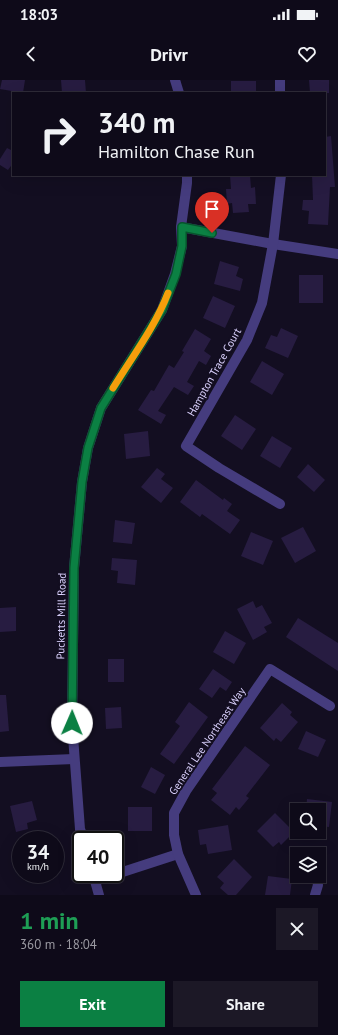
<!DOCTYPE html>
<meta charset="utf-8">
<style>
:root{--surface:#0e0a19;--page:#1c1826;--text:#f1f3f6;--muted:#9b9aa2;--line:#2e2b38;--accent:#0b8043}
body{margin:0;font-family:"PT Sans",sans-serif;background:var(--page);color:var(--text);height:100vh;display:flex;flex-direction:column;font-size:15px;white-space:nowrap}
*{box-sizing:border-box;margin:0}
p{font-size:13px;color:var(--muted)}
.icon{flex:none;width:22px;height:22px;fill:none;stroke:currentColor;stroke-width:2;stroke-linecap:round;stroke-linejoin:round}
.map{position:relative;height:815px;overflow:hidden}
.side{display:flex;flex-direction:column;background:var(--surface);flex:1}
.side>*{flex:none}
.banner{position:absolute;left:12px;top:12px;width:314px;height:84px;border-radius:0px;box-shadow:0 4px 16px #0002,0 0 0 1px var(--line);background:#0e0a19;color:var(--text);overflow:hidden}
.fabs{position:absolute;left:290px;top:723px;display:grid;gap:8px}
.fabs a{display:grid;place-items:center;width:36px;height:36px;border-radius:0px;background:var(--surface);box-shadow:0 4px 16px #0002,0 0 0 1px var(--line);font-size:20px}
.speed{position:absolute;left:12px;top:751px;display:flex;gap:8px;font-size:20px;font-weight:700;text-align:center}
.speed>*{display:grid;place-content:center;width:52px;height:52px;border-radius:50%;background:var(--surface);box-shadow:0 4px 16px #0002,0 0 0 1px var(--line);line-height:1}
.speed small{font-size:10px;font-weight:400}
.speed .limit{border:2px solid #111;border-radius:6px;background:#fff;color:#111}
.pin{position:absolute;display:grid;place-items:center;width:34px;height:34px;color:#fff;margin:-41px -17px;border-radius:50% 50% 50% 0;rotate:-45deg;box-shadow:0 0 4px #0007}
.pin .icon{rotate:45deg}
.me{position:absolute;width:44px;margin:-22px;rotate:1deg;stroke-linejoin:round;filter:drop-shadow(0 0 3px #0008)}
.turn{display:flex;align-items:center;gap:14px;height:84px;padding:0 20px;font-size:18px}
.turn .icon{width:52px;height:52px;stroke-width:2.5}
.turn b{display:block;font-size:28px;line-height:34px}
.round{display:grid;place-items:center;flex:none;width:42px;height:42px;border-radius:0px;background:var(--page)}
.head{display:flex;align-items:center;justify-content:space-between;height:68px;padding:0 20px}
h1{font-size:24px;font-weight:700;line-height:30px;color:#1e9e55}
.button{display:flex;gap:8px;margin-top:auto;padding:8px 20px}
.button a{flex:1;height:46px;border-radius:0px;background:var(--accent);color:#fff;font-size:16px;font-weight:700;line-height:46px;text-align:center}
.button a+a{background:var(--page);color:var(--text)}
.status{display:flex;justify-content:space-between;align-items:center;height:28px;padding:0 20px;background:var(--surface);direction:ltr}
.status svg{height:11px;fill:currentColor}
header{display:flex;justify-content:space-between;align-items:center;height:52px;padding:0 20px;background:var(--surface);font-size:18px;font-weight:700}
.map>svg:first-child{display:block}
</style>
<div class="status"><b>18:03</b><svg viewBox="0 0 49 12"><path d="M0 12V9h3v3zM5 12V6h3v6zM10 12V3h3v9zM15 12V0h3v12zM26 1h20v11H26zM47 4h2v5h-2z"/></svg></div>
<header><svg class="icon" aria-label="back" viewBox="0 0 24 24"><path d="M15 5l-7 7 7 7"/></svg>Drivr<svg class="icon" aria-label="heart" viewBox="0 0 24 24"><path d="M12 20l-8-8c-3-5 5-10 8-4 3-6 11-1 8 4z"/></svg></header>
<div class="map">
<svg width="338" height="815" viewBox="0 0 338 815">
<rect width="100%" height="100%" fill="#130e21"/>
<!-- building -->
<g fill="#271c41">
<path d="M2 0H25L23 13 0 9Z"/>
<path d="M61 0H85L86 13H62Z"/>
<path d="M309 0H329V13H310Z"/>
<rect x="231" y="1" width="25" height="12"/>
<path d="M331 56 335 107H330L328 145 308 144 309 131 302 130 303 120H313L312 95H325V57Z"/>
<path d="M7 68 13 71V83L8 90 0 85V79Z"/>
<path d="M230 95H250L251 108 255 107 256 124H248L249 132 233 133 232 123 227 124 226 109H231Z"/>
<path d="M220 181 239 187 236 196 243 199 240 211 214 204Z"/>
<rect x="299" y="195" width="24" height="28"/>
<path d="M213 216 235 226 225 248 203 238Z"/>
<path d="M281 248 298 256 288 278 265 268 271 255 277 257Z"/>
<path d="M195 249 211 259 204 271 211 276 206 285 199 281 187 302 194 306 188 315 174 307 158 331 166 335 161 344 138 330 151 310 154 311 169 285 174 288 184 272 182 271Z"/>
<path d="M262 281 284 294 272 315 250 302Z"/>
<path d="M235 335 256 349 242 370 221 356Z"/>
<path d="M148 351 150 376 126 379 124 354Z"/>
<path d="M272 356 292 368 280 388 260 376Z"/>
<path d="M308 384 325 400 314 412 297 397Z"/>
<path d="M157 388 165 394 161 399 173 408 161 423 141 407Z"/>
<path d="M196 400 223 420 224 418 232 424 227 431 240 440 230 454 202 434 200 437 180 422Z"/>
<path d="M115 440 135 443 132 464 113 462Z"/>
<path d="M303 447 316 471 295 483 281 458Z"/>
<path d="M251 452 273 461 263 485 241 476Z"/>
<path d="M112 478 137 480 135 505 117 503 118 491 111 490Z"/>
<path d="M253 521 256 528 262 525 272 543 264 547 267 552 253 560 237 529Z"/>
<path d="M16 527V551L0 552V528Z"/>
<path d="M298 538 338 563V591L286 557Z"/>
<path d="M225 551 246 563 234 584 213 572Z"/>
<rect x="108" y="579" width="16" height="23"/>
<path d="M213 589 232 602 226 611 220 607 212 618 199 609Z"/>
<path d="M0 615H6L9 651 0 652Z"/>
<path d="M189 622 208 637 174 684 160 674 180 646 175 642Z"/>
<path d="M282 623 292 632 290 635 298 642 281 662 276 658 274 661 260 648Z"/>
<path d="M121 627 122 648 106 649 105 628Z"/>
<path d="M306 651 326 660 318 677 298 669Z"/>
<path d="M245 666 270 685 246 716 249 718 239 730 236 727 230 735 211 720 217 713 212 709Z"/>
<path d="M151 687 165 695 155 714 141 707Z"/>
<path d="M307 719 332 722 329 747 319 746V730H306Z"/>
<path d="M32 721 37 740 27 743 28 749 16 752 10 726Z"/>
<rect x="128" y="727" width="24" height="24"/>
<path d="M275 733 294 752 281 765 279 762 273 767 257 751Z"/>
<path d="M228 745 232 770 208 774 206 764 200 765 198 750Z"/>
<path d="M234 779 252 797 236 815H228L220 808 224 803 217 797Z"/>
<path d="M268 796 292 799 290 815H265Z"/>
</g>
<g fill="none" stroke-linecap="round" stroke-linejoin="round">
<!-- minor -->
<g stroke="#453c7e" stroke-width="10">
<path d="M280 0V13"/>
<path d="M181 147 273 164 338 174"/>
<path d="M280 424 219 388 186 366 247 260 262 223 273 164 281 95"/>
<path d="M0 682 74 679"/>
<path d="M95 801 178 774"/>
<path d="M196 815 178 774 174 755V733L186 711 270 589 330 626"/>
<path d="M315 815 318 805 316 796"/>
</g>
<!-- tertiary -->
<g stroke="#453c7e" stroke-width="10">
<path d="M175 0 179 13"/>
<path d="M84 760 80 749 72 643 74 488 82 402 88 368 101 328 162 230 175 194 182 166 181 147 187 103V95"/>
<path d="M93 794 99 815"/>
</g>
</g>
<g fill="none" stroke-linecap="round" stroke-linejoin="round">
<!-- route casing -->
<g stroke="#07532c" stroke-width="10">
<path id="route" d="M72 643 74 488 82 402 88 368 101 328 162 230 176 194 182 166V147L212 153"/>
</g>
<!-- route -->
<use href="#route" stroke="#0b8043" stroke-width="7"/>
<!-- slow -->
<path stroke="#f59e0b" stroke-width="7" d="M113 308C132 277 155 247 168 213"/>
</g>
<g text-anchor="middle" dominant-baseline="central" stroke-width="4" stroke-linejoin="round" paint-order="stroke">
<!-- street labels -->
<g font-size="11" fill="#dad1fd" stroke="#130e21">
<text transform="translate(214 292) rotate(-61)">Hampton Trace Court</text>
<text transform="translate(61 536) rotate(-89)">Pucketts Mill Road</text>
<text transform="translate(207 661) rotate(-56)">General Lee Northeast Way</text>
</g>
</g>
</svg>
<div class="fabs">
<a><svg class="icon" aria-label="search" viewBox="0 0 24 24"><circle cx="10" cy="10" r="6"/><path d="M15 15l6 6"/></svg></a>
<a><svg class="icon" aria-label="layers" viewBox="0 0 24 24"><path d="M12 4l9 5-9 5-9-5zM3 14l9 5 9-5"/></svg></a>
</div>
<div class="speed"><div>34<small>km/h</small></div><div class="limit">40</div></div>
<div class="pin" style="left:212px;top:153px;background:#d93025"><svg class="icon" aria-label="arrive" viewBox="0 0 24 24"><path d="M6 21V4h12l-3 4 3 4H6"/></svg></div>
<svg class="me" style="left:72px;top:643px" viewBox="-20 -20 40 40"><circle r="19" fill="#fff"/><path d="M0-13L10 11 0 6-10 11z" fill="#0b8043"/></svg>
<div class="banner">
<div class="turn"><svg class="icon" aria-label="right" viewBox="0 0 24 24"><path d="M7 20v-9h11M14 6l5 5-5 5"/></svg><div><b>340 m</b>Hamilton Chase Run</div></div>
</div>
</div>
<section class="side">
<div class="head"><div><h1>1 min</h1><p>360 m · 18:04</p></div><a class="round"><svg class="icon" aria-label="close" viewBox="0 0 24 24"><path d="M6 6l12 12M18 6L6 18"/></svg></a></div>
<div class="button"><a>Exit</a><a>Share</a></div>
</section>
